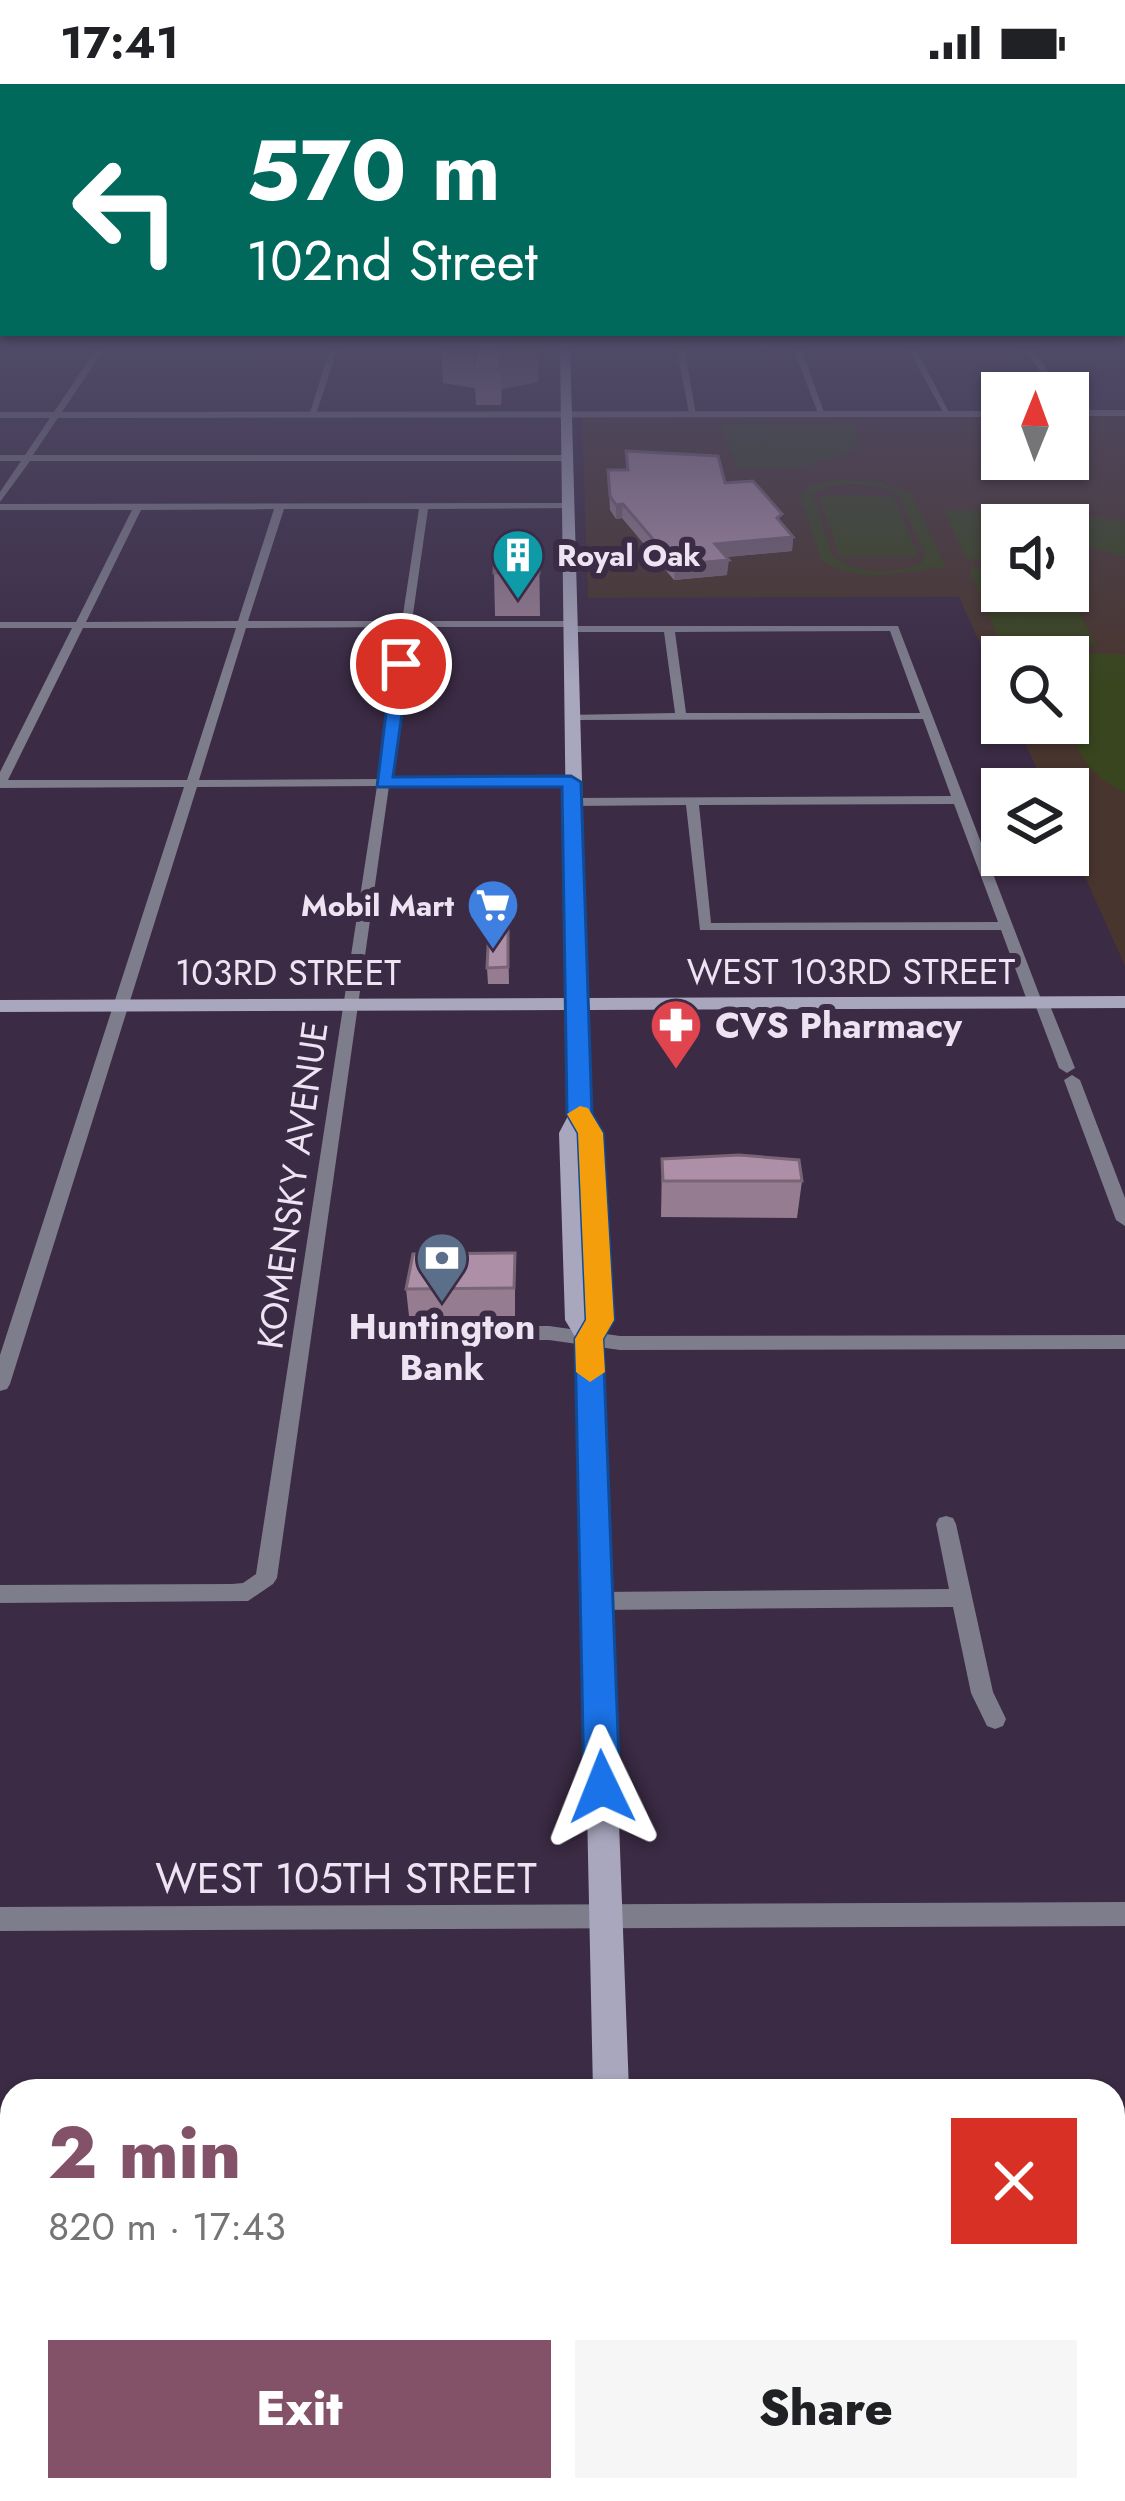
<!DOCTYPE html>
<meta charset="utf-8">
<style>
:root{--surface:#fff;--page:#f6f6f6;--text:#202124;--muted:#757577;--accent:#845268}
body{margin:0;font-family:Jost,sans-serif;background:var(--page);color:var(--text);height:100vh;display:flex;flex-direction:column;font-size:45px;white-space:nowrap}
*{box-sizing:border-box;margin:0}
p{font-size:39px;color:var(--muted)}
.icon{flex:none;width:66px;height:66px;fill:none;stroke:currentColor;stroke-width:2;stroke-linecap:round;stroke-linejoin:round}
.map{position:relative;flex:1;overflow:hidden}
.sheet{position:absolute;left:0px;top:1995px;width:1125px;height:423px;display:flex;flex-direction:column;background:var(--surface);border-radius:36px 36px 0 0;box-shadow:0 3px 9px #0004}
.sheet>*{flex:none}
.hud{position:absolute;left:0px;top:0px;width:1125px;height:252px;box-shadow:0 3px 9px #0004;background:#00695c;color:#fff;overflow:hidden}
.needle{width:78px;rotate:1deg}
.tools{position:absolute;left:981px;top:288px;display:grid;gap:24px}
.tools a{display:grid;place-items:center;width:108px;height:108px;border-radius:0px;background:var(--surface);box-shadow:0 3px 9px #0004;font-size:60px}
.pin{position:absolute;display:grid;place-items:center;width:102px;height:102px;color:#fff;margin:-51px;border:6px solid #fff;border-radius:50%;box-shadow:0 3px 12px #0007}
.me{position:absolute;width:132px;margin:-66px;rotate:358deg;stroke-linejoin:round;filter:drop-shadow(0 0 9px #0008)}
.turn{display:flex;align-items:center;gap:42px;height:252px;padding:0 48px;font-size:54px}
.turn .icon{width:156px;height:156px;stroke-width:2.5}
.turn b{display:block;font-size:84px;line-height:102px}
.round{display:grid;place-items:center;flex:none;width:126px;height:126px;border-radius:0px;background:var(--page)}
.overview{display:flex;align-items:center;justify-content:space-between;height:204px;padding:0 48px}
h1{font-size:72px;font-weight:800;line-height:90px;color:var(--accent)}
.primary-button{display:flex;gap:24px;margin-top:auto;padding:24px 48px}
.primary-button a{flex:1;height:138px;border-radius:0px;background:var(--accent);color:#fff;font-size:48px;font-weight:800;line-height:138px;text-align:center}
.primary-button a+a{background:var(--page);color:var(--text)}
.status{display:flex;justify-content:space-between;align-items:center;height:84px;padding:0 60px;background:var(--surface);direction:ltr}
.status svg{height:33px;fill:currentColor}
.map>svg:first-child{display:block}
</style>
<div class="status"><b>17:41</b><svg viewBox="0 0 49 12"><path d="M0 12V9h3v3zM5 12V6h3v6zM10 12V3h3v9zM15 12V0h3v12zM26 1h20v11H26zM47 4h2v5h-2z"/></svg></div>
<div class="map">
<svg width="1125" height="2417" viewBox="0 0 1125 2417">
<rect width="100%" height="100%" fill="#3b2b44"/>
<!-- education -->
<path fill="#48352e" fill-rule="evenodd" d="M1125 332V882L1068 755V705H1046L1016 639H1068V573H1002V608L959 513 588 514 582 334 1002 333V375H1068V333ZM1002 441H1068V507H1002Z"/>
<!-- green -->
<g fill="#39451f" fill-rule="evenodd">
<path d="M720 340 854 341 858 356 851 368 803 383 738 384Z"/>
<path d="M837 396 879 398 911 409 946 484C902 485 863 503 821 476L800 410 812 401ZM855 400 882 403 899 412 925 471 923 478C895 492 857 490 832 472L813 410 828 402Z"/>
<path d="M819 412H893L919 473H840Z"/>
<path d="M944 426 1021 427 1030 441H1002V475H966Z"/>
<path d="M1052 427 1125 437V473L1068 456V441L1048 439Z"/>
<path d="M969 483 1002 484V507L1068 506 1096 561 1001 560Z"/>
<path d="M1094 569 1125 571V708C1064 680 1068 632 1068 574Z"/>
</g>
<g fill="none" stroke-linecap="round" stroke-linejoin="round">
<!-- minor -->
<g fill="#7e7d8c" fill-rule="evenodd">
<path d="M99 261H107L33 371H568L572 374 568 377H30L0 418V408L21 377H0V371H25Z"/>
<path d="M331 261H339L316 330 309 332Z"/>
<path d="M676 261H684L696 331 689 329Z"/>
<path d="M792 261H800L825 331 818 329Z"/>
<path d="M906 261H914L951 332 944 330Z"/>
<path d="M1021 261H1029L1064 309H1056Z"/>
<path d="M567 419 570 424 428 425 412 537H568L572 538V542H898L1041 915 1049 919 1075 984 1067 989 1059 984 1036 923 1028 919 1001 846H700L686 721 572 722 566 718 572 714 951 712 923 635 570 636 566 635V631L675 629 664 548H568L564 547V543H411L390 695 571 694 577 698 571 702H389L277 1494 273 1500 248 1517 0 1519V1501L232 1500 243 1499 256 1490 377 702 197 703 10 1300 7 1305 0 1307V1271L184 703 0 704V688L72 544H0V538H76L132 426H0V420ZM274 425 238 537 86 538 141 426ZM284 425H419L402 537H248ZM401 543 378 695 199 696 246 544ZM83 544H236L187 696H8ZM890 547 920 629H686L675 548ZM954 720 998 838 711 839 699 721Z"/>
<path d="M1072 991 1080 996 1125 1114V1142L1116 1136 1064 996Z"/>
<path d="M549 1242 620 1252 1125 1251V1265L620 1266 549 1256 372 1257 363 1250 372 1243Z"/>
<path d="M946 1432 953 1434 956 1440 993 1608 1006 1635 1003 1642 995 1645 987 1642 971 1609 953 1523 597 1526 589 1523 586 1517 589 1511 597 1508 949 1505 936 1440 939 1434Z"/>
<path d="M1125 1818V1842L0 1847V1823Z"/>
<rect x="0" y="2283" width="12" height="30"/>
<path d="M1113 2357 1125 2364V2417H1106L1104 2406H1113Z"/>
</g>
<!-- tertiary -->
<g fill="#7e7d8c" fill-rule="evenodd">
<rect x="1068" y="326" width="57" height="6"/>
<path d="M1002 327V333L0 334V328Z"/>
</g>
<!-- secondary -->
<g fill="#a8a7be" fill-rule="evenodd">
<path d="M560 261H570L588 914 1125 912V924L588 926 591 1030 601 1049 612 1236 601 1255 629 2007H593L577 1256 565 1236 559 1049 569 1030 568 926 0 928V916L568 914Z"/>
<rect x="602" y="2406" width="42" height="11"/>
</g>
</g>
<!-- wall -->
<g fill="#957c90">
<path d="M445 261H539L538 298 502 305 501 321H476L475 304 443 299 441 264Z"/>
<path d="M626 367 725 399 782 439 793 453 792 467 726 473 727 491 674 496 622 434 616 435 610 426 608 386H626Z"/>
<path d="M539 459 540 532H495L494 489Z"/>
<path d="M508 843 509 900H488L487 884Z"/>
<path d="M662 1075 802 1097 797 1134 661 1133Z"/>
<path d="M515 1169V1232H409L406 1205Z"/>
</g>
<!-- shaded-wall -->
<g fill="#796576">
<path d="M519 261H539L538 298 502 305 501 321V269Z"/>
<path d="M623 420 622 434 616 435V421Z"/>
<path d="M793 453 792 467 715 474V460Z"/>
<path d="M729 476 727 491 674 496 675 481Z"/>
</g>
<!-- building -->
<g fill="#ad90a8" stroke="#796576" stroke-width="3">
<path d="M446 261H534L538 263 501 269 500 285H474L476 269 441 264Z"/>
<path d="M626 367 718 372 725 399 753 397 782 430 777 434 793 453 715 460 729 476 675 481 623 420 616 421 610 412 608 386H628Z"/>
<path d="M539 459V489H494L495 460Z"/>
<path d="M489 843H508V883L487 884Z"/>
<path d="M739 1071 799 1076 802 1097H663L662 1075Z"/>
<path d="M515 1169 514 1204 406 1205 413 1170Z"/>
</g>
<!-- sky -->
<linearGradient id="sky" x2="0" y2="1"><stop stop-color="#201825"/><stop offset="0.44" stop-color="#4f4a67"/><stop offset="1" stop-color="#4f4a67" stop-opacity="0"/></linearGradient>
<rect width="1125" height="599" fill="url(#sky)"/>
<!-- route -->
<path fill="#1a73e8" stroke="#114b97" stroke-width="3" d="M401 575 409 580 393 693 571 692 581 698 592 1030 603 1049 614 1236 603 1255 620 1703 615 1714 602 1719 589 1714 584 1703 575 1255 586 1236 578 1049 567 1030 562 703H377L392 580Z"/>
<!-- slow -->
<path fill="#f59e0b" d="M580 1022 588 1024 603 1049 614 1236 603 1255 605 1288 590 1298 576 1288 575 1255 586 1236 578 1049 567 1030Z"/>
<!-- icons -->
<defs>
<g id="building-pin" transform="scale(2.7)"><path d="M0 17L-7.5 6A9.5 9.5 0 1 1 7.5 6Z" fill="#0f9aa8" stroke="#3b2b44"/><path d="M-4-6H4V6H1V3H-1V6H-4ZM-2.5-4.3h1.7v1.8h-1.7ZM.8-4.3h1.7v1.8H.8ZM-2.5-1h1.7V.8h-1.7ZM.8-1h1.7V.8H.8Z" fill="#fff"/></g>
<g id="supermarket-pin" transform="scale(2.7)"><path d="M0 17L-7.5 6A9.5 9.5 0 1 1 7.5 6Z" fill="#3f7fe0" stroke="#3b2b44"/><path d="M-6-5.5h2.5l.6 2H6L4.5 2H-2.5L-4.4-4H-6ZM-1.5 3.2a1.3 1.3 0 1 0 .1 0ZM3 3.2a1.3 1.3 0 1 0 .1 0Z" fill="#fff"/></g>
<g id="pharmacy-pin" transform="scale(2.7)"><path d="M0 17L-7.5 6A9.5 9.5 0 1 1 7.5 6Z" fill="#e0444e" stroke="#3b2b44"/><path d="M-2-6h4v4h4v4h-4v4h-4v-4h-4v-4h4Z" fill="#fff"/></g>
<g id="bank-pin" transform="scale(2.7)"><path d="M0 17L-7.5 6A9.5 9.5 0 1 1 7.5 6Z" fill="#5c6f8a" stroke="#3b2b44"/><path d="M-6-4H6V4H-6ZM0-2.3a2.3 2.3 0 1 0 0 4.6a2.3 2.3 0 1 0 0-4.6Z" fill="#fff"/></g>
</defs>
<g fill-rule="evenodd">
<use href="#building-pin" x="518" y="471"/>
<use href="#supermarket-pin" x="493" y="821"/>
<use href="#pharmacy-pin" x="676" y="941"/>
<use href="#bank-pin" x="442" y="1174"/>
</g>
<g text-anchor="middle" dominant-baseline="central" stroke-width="12" stroke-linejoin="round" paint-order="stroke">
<!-- far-poi labels -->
<g font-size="30" font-weight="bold" fill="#ede3f3" stroke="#3b2b44" text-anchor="start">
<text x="557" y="471">Royal Oak</text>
<text x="454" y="821" text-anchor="end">Mobil Mart</text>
</g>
<!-- street labels -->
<g font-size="36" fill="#ede3f3" stroke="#3b2b44">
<text x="851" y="887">WEST 103RD STREET</text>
<text x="288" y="888">103RD STREET</text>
<text transform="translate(292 1101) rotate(-82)">KOMENSKY AVENUE</text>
</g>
<!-- poi labels -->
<g font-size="36" font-weight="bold" fill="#ede3f3" stroke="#3b2b44" text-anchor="start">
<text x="715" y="941">CVS Pharmacy</text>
<text x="442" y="1242" text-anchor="middle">Huntington<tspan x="442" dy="41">Bank</tspan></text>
</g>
<!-- near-street labels -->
<g font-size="42" fill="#ede3f3" stroke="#3b2b44">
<text x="346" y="1794">WEST 105TH STREET</text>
</g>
</g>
</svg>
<div class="tools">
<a><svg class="needle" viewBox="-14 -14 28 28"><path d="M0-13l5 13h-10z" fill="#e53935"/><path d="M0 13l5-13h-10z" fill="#757577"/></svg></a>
<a><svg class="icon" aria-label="sound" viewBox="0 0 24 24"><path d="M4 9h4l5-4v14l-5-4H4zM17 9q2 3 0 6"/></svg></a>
<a><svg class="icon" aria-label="search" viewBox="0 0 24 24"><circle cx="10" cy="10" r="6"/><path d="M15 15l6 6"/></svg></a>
<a><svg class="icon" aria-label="layers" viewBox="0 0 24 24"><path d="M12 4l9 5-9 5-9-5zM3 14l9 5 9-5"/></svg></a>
</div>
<div class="pin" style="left:401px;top:580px;background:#d93025"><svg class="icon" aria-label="arrive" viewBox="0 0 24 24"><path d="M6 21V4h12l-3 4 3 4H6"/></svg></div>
<svg class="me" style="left:602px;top:1703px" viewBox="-20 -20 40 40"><path d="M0-17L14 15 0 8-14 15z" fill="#1a73e8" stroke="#fff" stroke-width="4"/></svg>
<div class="hud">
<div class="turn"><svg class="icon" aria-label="left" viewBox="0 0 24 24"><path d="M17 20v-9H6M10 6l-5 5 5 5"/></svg><div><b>570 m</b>102nd Street</div></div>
</div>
<section class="sheet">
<div class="overview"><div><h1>2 min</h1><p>820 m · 17:43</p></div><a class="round" style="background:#d93025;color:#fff"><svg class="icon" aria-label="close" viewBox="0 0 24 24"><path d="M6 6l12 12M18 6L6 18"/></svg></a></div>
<div class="primary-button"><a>Exit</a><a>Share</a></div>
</section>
</div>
